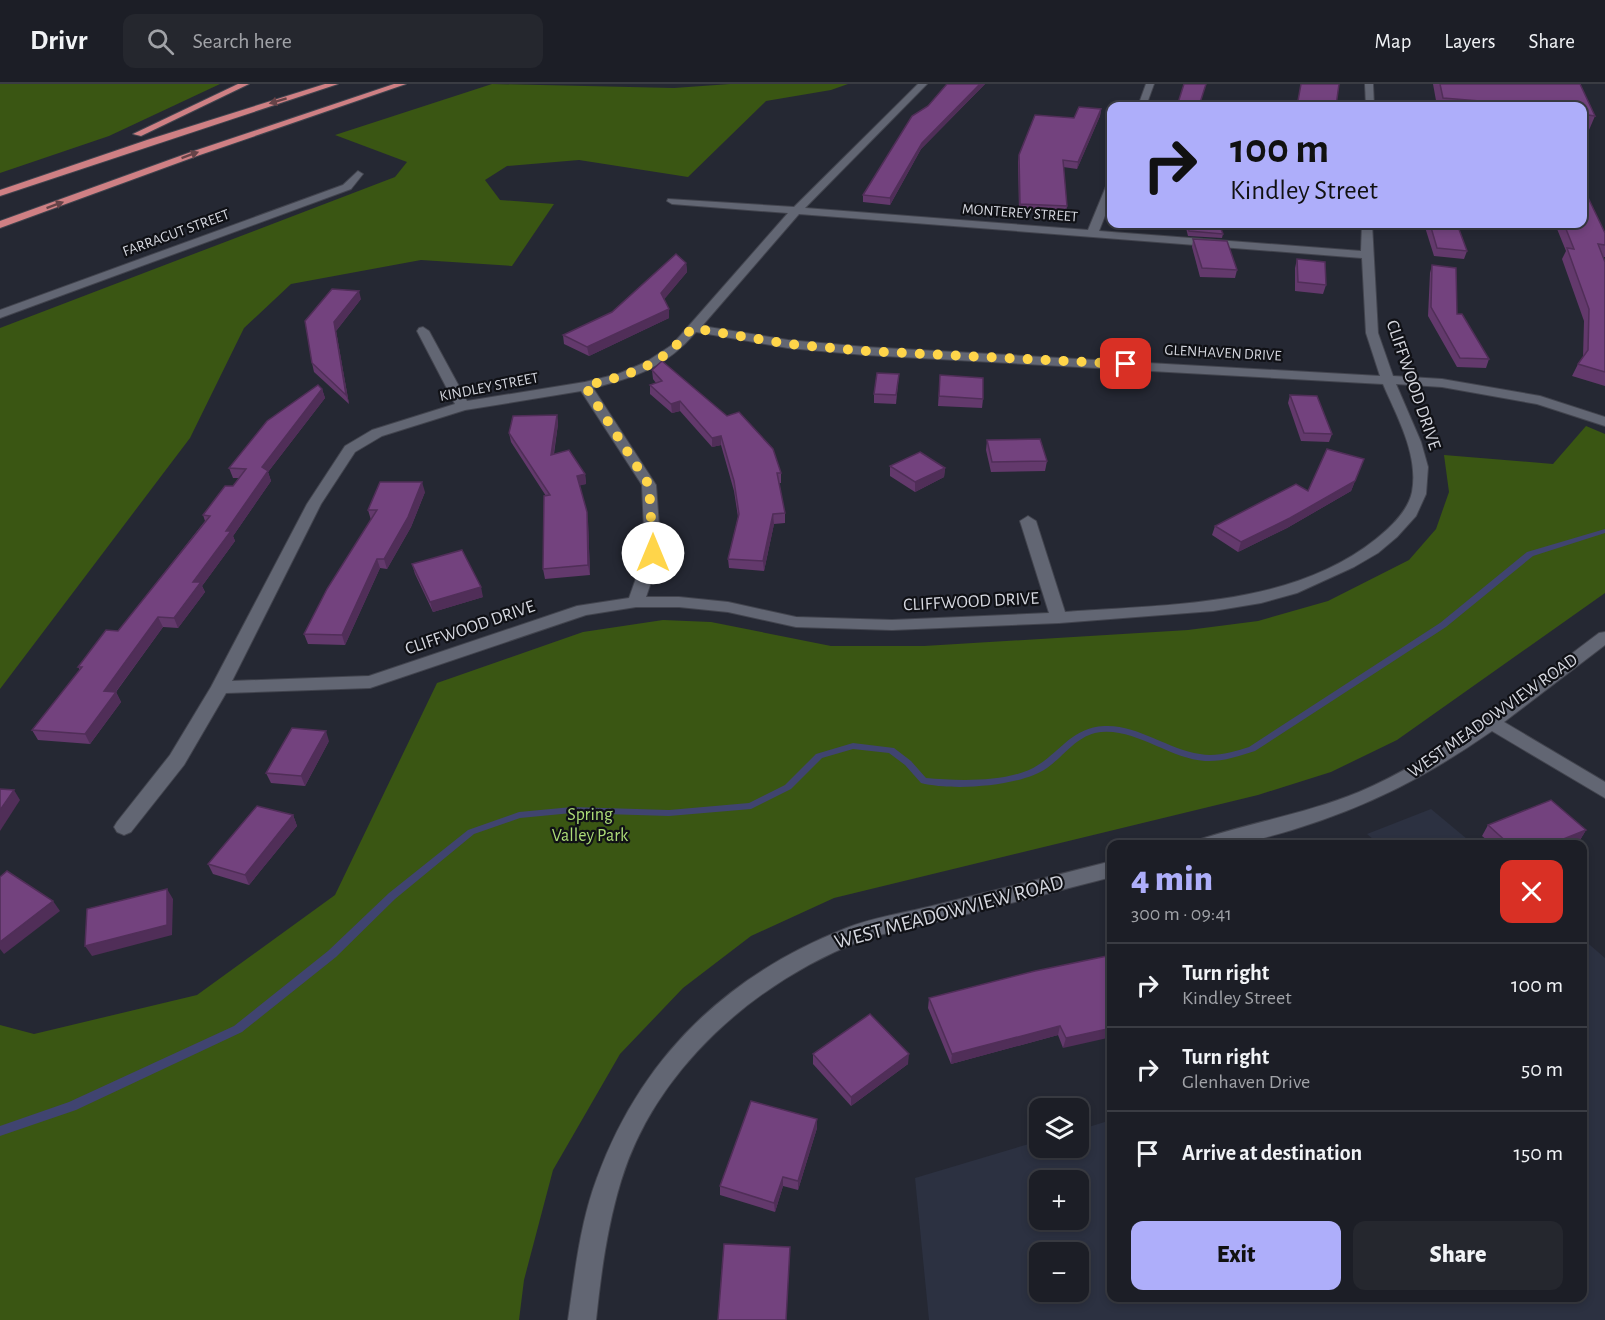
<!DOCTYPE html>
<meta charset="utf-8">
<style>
:root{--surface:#1c1e26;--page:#25272e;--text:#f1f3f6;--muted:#a0a2a7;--line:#3a3c43;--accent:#aeaefa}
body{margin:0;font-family:"Alegreya Sans",sans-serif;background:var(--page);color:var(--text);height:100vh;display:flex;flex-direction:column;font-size:22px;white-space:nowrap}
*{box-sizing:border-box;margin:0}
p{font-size:20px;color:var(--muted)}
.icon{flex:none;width:33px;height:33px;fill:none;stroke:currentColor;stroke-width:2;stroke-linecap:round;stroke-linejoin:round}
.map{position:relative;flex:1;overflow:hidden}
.details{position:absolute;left:1107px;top:756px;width:480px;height:462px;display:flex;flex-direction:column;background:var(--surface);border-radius:12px;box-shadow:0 3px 9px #0003,0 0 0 2px var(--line)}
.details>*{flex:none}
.top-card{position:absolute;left:1107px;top:18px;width:480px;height:126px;border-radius:12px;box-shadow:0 3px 9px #0003,0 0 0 2px var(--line);background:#aeaefa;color:#111;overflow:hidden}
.buttons{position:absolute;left:1029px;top:1014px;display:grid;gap:12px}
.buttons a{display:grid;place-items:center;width:60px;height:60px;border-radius:12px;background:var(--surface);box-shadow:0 3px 9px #0003,0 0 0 2px var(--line);font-size:30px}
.pin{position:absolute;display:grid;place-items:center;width:51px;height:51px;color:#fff;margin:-26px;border-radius:12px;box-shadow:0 3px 9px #0006}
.me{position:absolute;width:66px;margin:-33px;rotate:0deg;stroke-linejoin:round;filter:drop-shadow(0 0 4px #0008)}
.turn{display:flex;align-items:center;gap:21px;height:126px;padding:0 24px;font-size:27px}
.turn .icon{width:78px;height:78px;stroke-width:2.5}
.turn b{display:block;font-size:42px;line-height:51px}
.round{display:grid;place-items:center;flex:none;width:63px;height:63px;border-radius:12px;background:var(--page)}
.summary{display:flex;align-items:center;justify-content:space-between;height:102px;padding:0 24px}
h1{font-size:36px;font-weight:800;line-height:45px;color:var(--accent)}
.button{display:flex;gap:12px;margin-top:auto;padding:12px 24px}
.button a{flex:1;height:69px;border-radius:12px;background:var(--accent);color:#111;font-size:24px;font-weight:800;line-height:69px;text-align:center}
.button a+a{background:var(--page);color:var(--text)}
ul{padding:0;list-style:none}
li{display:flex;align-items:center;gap:18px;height:84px;padding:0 24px;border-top:2px solid var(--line)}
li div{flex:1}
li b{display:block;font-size:22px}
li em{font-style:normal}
header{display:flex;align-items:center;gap:36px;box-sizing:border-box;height:84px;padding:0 30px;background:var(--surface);border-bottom:2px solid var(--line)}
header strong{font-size:28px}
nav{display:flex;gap:33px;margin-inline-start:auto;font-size:21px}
.search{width:420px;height:54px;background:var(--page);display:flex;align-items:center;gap:15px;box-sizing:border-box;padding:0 21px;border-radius:12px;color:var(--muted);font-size:22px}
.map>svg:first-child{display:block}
</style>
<header>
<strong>Drivr</strong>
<div class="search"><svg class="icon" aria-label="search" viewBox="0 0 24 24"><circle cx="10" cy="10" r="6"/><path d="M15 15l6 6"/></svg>Search here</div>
<nav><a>Map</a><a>Layers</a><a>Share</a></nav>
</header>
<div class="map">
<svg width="1605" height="1236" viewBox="0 0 1605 1236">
<rect width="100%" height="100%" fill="#252833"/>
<!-- built -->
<g fill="#2c3141" fill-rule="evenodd">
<path d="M1431 725 1473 760H1379L1367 750Z"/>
<path d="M1583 855 1605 874V1236H929L915 1094 1039 1057 1040 1064H1078L1079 1046 1111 1036 1112 1214H1582ZM1040 1096H1078V1136H1040ZM1040 1168H1078V1208H1040Z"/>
</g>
<!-- green -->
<g fill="#3a5613">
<path d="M0 0H220L109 52 0 89Z"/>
<path d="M492 0 674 4 730 0H848L831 6 766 17 688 93 579 76 507 82 485 96 500 116 554 120 512 182 421 176 291 200 244 244 190 354 0 605V244L395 93 407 78 335 51Z"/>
<path d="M1586 342 1605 350V509L1397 656 1331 688 1258 711 834 814 751 852 683 904 620 970 553 1086 524 1196 519 1236H0V941L34 950 197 911 335 811 437 599 583 548 663 536 711 538 831 562H924L1188 546 1258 537 1328 517 1409 476 1436 445 1449 408 1444 371 1553 380Z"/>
</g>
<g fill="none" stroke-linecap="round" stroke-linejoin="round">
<!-- stream -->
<path fill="#404470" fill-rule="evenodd" d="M1605 445V449L1533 472 1446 543 1255 667C1239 672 1222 678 1205 677 1169 675 1132 641 1095 649 1075 654 1063 673 1047 684 1020 703 952 707 921 699L905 681 889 669 853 665 822 674 791 705 751 725 669 732 572 729 520 734 474 750 395 815 336 873 242 948 76 1026 0 1052V1042L69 1018 234 942 328 867 389 809 468 746 519 728 572 723 669 726 749 719 785 701 816 670 853 659 894 664 911 677 926 694C958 697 1011 699 1038 681 1062 666 1072 644 1104 642 1137 640 1167 665 1200 670 1216 673 1233 668 1249 663L1440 539 1527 468Z"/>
<!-- minor casing -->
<g stroke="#42444e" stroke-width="2">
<g id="minor">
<path d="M918 0H927L805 124 1088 146 1107 100 1112 97V114L1099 147 1361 167 1362 140H1372L1378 249 1393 292 1442 295 1540 312 1605 333V342L1537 320 1442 303 1396 300 1421 358 1428 383 1426 410 1416 432 1397 453 1378 469 1354 483 1297 509 1261 519 1213 527 1059 539 892 546 796 543 728 528 679 523H636L586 531 370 604 226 609 184 681 131 748 124 751 117 748 114 743 117 738 170 671 211 603 307 420 345 362 372 346 455 320 417 247 419 244 423 243 429 247 467 317 585 298 618 290 646 278 672 261 788 129 672 120 667 117 668 115 794 123ZM799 130 1362 174 1366 249 1380 292 865 263 788 256 702 242ZM696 248 788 264 865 271 1383 300C1397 333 1419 371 1412 408 1408 427 1391 443 1376 455 1291 523 1169 520 1065 528L1036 437 1028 432 1020 437 1049 529 892 536 796 533 728 518 679 513H646L661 469 656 401 593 304C636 293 666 283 696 248ZM581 307 642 401 645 469 629 514 577 522 369 592 232 597 321 420 355 368 382 352 465 326Z"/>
<path d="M1146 0H1154L1146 22H1138Z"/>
<path d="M1365 0H1373L1374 22H1366Z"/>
<path d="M358 87 363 90 351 105 0 234V226L343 101Z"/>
<path d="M1605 548V561L1504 638 1605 698V714L1492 647C1426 693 1369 722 1292 746 1261 755 1230 764 1198 760L1201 755C1253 738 1308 729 1359 708 1447 670 1523 606 1599 549Z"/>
<path d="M1112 777V793C1053 808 994 824 935 838 911 845 884 848 860 857 754 899 655 985 621 1097 607 1143 601 1189 596 1236H568C575 1188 580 1139 597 1094 641 974 726 892 844 845 873 833 905 829 936 821 994 807 1053 792 1112 777Z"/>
</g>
</g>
<!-- highway casing -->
<g stroke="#42444e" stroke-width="2">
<g id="highway">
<path d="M238 0H249L141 52 133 50Z"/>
<path d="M325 0H338L0 112V106L147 56Z"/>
<path d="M394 0H406L197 72 0 144V137L191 68Z"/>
</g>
</g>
<!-- minor -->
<use href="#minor" fill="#626673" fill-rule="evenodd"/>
<!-- highway -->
<use href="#highway" fill="#cf8084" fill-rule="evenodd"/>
</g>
<!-- wall -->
<g fill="#63396c">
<path d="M947 0H985L921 65 890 121 863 118V111Z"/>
<path d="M1433 0H1580L1595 32 1589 46 1582 45V22H1437Z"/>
<path d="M1101 25 1100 32 1077 85 1063 83 1067 122 1066 129 1019 127 1018 78 1019 71 1074 34Z"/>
<path d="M1185 140H1219L1223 150 1222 154 1188 152Z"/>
<path d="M1297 140H1326L1324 146 1296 142Z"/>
<path d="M1424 140H1457L1467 167 1464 175 1434 172Z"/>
<path d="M1555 140H1582L1605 149V173H1603L1605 178V302L1572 292 1578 280 1583 273 1584 237 1562 175 1566 167Z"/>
<path d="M1193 155 1237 186 1235 194 1200 193 1192 163Z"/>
<path d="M1297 175 1326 201 1323 210 1295 207V184Z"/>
<path d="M686 179 687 188 664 215 669 225V234L589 272 564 260 563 251 612 228Z"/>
<path d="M1432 181 1457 230 1489 275 1486 284 1457 283 1428 232 1430 189Z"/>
<path d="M361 215 336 247 349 320 314 288 312 279 305 237Z"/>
<path d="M652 286 781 389V399H779L785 429V439L774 440 764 487 729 484 728 475 738 433 734 407 721 361 712 363 680 327 672 329 650 310V301L656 299 653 295Z"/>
<path d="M899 290 896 320 874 319V310Z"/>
<path d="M940 291 983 315 982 324 938 322Z"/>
<path d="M322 305 325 314 268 388 271 397 233 452 235 457 202 502 205 508 178 544 163 543 116 608 121 618 90 660 38 656 32 646 80 586 78 583 118 547 205 437 203 431 233 402 239 394H233L229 384Z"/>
<path d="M1290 311 1332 350 1329 358 1301 357 1288 319Z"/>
<path d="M557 331 558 340 554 370 585 390 586 400 579 401 588 437 590 491 545 495 543 485 546 412 511 358 509 349Z"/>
<path d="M987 356 1047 377 1045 387 991 388 986 366Z"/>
<path d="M890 382 945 384 944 393 915 408 890 392Z"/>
<path d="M1360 384 1351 407 1287 444 1238 468 1212 451 1215 442 1308 407Z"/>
<path d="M425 408 411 443 387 485 380 484 345 561 308 560 304 550 371 436 368 426Z"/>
<path d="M412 480 483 513 433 528 415 490Z"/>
<path d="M329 657 305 702 271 699 266 689Z"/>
<path d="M293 731 297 742 249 801 213 790 208 780Z"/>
<path d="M1488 741 1586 746 1580 756 1569 760H1492L1482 752Z"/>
<path d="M1112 871 1063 964 1058 951 951 980 928 924 929 914Z"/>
<path d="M813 970 908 980 851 1022 813 980Z"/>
<path d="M817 1035V1044L798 1106 783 1102 775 1128 720 1111V1102Z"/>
</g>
<!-- shaded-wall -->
<g fill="#502e58">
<path d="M980 0H985L921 65 890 121V114L922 59Z"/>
<path d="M1101 25 1100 32 1077 85 1078 78Z"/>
<path d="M686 179 687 188 662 218 661 209Z"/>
<path d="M359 207 361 215 336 247 349 320 346 311 334 238Z"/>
<path d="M669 225V234L589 272 587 263Z"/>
<path d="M322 305 325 314 268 388 271 397 233 452 235 457 202 502 205 508 178 544 174 534 193 498 226 447 262 383Z"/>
<path d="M680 317V327L672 329 671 320Z"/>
<path d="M557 331 558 340 552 380 551 371Z"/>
<path d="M721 352V361L712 363V354Z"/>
<path d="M1364 375 1351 407 1287 444 1238 468 1241 458Z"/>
<path d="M945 384 944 393 915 408V398Z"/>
<path d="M585 390 586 400 578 402 577 392Z"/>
<path d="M422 398 425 408 411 443 387 485 384 475Z"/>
<path d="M587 428 588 437 590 491 588 481Z"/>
<path d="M773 430 774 440 764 487 763 477Z"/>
<path d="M377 475 380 484 345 561 342 551Z"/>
<path d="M481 503 483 513 433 528 430 518Z"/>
<path d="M158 533 163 543 109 617 104 607Z"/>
<path d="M116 608 121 618 90 660 85 650Z"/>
<path d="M326 647 329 657 305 702 301 692Z"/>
<path d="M14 706 20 716 0 747V726Z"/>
<path d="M293 731 297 742 249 801 245 791Z"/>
<path d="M1586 746 1580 756 1569 760H1551Z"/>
<path d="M167 805 173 815 172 851 92 872 85 862Z"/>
<path d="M53 817 60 827 4 870 0 865V858Z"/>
<path d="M1060 942 1058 951 951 980 952 970Z"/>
<path d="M1112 944V953L1063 964 1066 954Z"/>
<path d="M909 970 908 980 851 1022V1013Z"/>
<path d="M817 1035V1044L798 1106V1097Z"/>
<path d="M783 1093V1102L775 1128 774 1119Z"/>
</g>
<!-- building -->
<g fill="#73427e" stroke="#502e58" stroke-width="1.5">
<path d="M947 0H980L922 59 890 114 863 111 912 32 928 22Z"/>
<path d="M1184 0H1206L1199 22H1177Z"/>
<path d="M1301 0H1339L1336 22H1297Z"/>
<path d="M1440 0H1580L1595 32 1582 30V22H1542L1443 14Z"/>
<path d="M1079 23 1101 25 1078 78 1063 76 1067 122 1020 120 1019 71 1035 31 1074 34Z"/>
<path d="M1582 101 1605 149V161L1598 160 1605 178V288L1578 280 1588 266 1589 225 1567 164 1574 165 1564 140H1582Z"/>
<path d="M1187 140H1219L1223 150 1189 147Z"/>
<path d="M1430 140H1457L1467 167 1437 164Z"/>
<path d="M1193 155 1227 157 1237 186 1202 184Z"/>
<path d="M676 170 686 179 661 209 669 225 587 263 563 251 612 228Z"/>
<path d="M1297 175 1325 178 1326 201 1298 198Z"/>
<path d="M1432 181 1456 184 1457 230H1462L1489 275 1460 274 1431 223Z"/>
<path d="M332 205 359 207 334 238 346 311 312 279 305 237Z"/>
<path d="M662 277 727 332 739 328 773 365 781 389H777L785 429 773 430 763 477 728 475 739 430 734 397 721 352 712 354 680 317 671 320 650 301 662 297 652 286Z"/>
<path d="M877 289 899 290 896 311 874 310Z"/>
<path d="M940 291 983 294V315L939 312Z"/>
<path d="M318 301 322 305 262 383 268 387 226 447H231L193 498H201L174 534 158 533 104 607 116 608 85 650 32 646 82 583H78L106 546 118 547 210 432 203 431 225 402H233L246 385 229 384 267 337Z"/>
<path d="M1290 311 1317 312 1332 350 1304 349Z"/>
<path d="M557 331 551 371 569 366 585 390 577 392 587 428 588 481 543 485 544 412 550 411 509 349 513 332Z"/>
<path d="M1040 355 1047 377 992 378 987 356Z"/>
<path d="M1327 365 1364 375 1355 397 1290 434 1241 458 1215 442 1296 400 1308 407Z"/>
<path d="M920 368 945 384 915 398 890 382Z"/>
<path d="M380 398H422L408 433 384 475H377L342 551 304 550 327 505 377 426H368Z"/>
<path d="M462 466 481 503 430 518 412 480Z"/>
<path d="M292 644 326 647 301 692 266 689Z"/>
<path d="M0 705 14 706 0 726Z"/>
<path d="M1551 716 1586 746 1551 760H1509L1488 741Z"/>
<path d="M257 722 293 731 245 791 208 780Z"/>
<path d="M7 787 53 817 0 858V793Z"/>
<path d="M167 805V841L85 862 87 825Z"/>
<path d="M1112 871V944L1066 954 1060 942 952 970 929 914 1035 887Z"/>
<path d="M870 930 909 970 851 1013 813 970Z"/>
<path d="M751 1017 817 1035 798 1097 783 1093 774 1119 720 1102Z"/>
<path d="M724 1160 790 1163 786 1236H718Z"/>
</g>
<!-- one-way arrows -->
<defs><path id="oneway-solid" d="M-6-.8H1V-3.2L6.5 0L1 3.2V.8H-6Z" transform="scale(1.5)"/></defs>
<g fill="#664348">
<use href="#oneway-solid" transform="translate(278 17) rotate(163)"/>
<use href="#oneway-solid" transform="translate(190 71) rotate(-20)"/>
<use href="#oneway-solid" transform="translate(55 121) rotate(-20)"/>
</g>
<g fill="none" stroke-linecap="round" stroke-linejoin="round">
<!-- route -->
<path stroke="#ffd54a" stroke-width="10" stroke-dasharray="0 18" d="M653 469 649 401 585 302C631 290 661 283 692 244L788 260 865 267 1126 280"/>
</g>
<g text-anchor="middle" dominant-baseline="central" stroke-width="4.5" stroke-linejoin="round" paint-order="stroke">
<!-- far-street labels -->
<g font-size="15" fill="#d5d7df" stroke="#101116">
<text transform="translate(1020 129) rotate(4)">MONTEREY STREET</text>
<text transform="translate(176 149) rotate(-20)">FARRAGUT STREET</text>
<text transform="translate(1223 269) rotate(3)">GLENHAVEN DRIVE</text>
<text transform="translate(489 303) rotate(-11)">KINDLEY STREET</text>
</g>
<!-- street labels -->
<g font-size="18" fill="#d5d7df" stroke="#101116">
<text transform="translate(1413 301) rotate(71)">CLIFFWOOD DRIVE</text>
<text transform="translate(971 518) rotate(-3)">CLIFFWOOD DRIVE</text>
<text transform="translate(470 544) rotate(-19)">CLIFFWOOD DRIVE</text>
<text transform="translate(1493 632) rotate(-35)">WEST MEADOWVIEW ROAD</text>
</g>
<!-- park labels -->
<g font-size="18" fill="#acdc77" stroke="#101116">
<text x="590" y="731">Spring<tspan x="590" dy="21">Valley Park</tspan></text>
</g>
<!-- near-street labels -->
<g font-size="21" fill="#d5d7df" stroke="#101116">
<text transform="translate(949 828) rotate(-15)">WEST MEADOWVIEW ROAD</text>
</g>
</g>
</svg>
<div class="buttons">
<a><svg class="icon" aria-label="layers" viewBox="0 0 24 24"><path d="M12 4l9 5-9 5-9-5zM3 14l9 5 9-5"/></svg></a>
<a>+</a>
<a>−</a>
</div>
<div class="pin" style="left:1126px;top:280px;background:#d93025"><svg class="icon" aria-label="arrive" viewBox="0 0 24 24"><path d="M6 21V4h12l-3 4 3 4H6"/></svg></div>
<svg class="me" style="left:653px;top:469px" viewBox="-20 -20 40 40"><circle r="19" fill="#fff"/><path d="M0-13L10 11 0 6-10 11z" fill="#ffd54a"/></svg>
<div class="top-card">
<div class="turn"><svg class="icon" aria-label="right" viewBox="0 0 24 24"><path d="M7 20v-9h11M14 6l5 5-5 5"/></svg><div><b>100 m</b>Kindley Street</div></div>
</div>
<section class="details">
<div class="summary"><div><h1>4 min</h1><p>300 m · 09:41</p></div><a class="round" style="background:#d93025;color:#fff"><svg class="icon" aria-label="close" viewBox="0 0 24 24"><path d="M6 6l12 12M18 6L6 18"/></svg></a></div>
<ul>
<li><svg class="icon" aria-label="right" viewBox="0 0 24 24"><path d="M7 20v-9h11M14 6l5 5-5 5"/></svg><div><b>Turn right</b><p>Kindley Street</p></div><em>100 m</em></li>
<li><svg class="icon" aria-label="right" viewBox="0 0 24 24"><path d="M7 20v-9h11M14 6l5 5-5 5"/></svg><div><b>Turn right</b><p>Glenhaven Drive</p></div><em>50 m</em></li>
<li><svg class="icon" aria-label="arrive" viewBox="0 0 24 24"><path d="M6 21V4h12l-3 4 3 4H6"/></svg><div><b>Arrive at destination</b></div><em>150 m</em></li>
</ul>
<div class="button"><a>Exit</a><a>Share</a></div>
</section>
</div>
